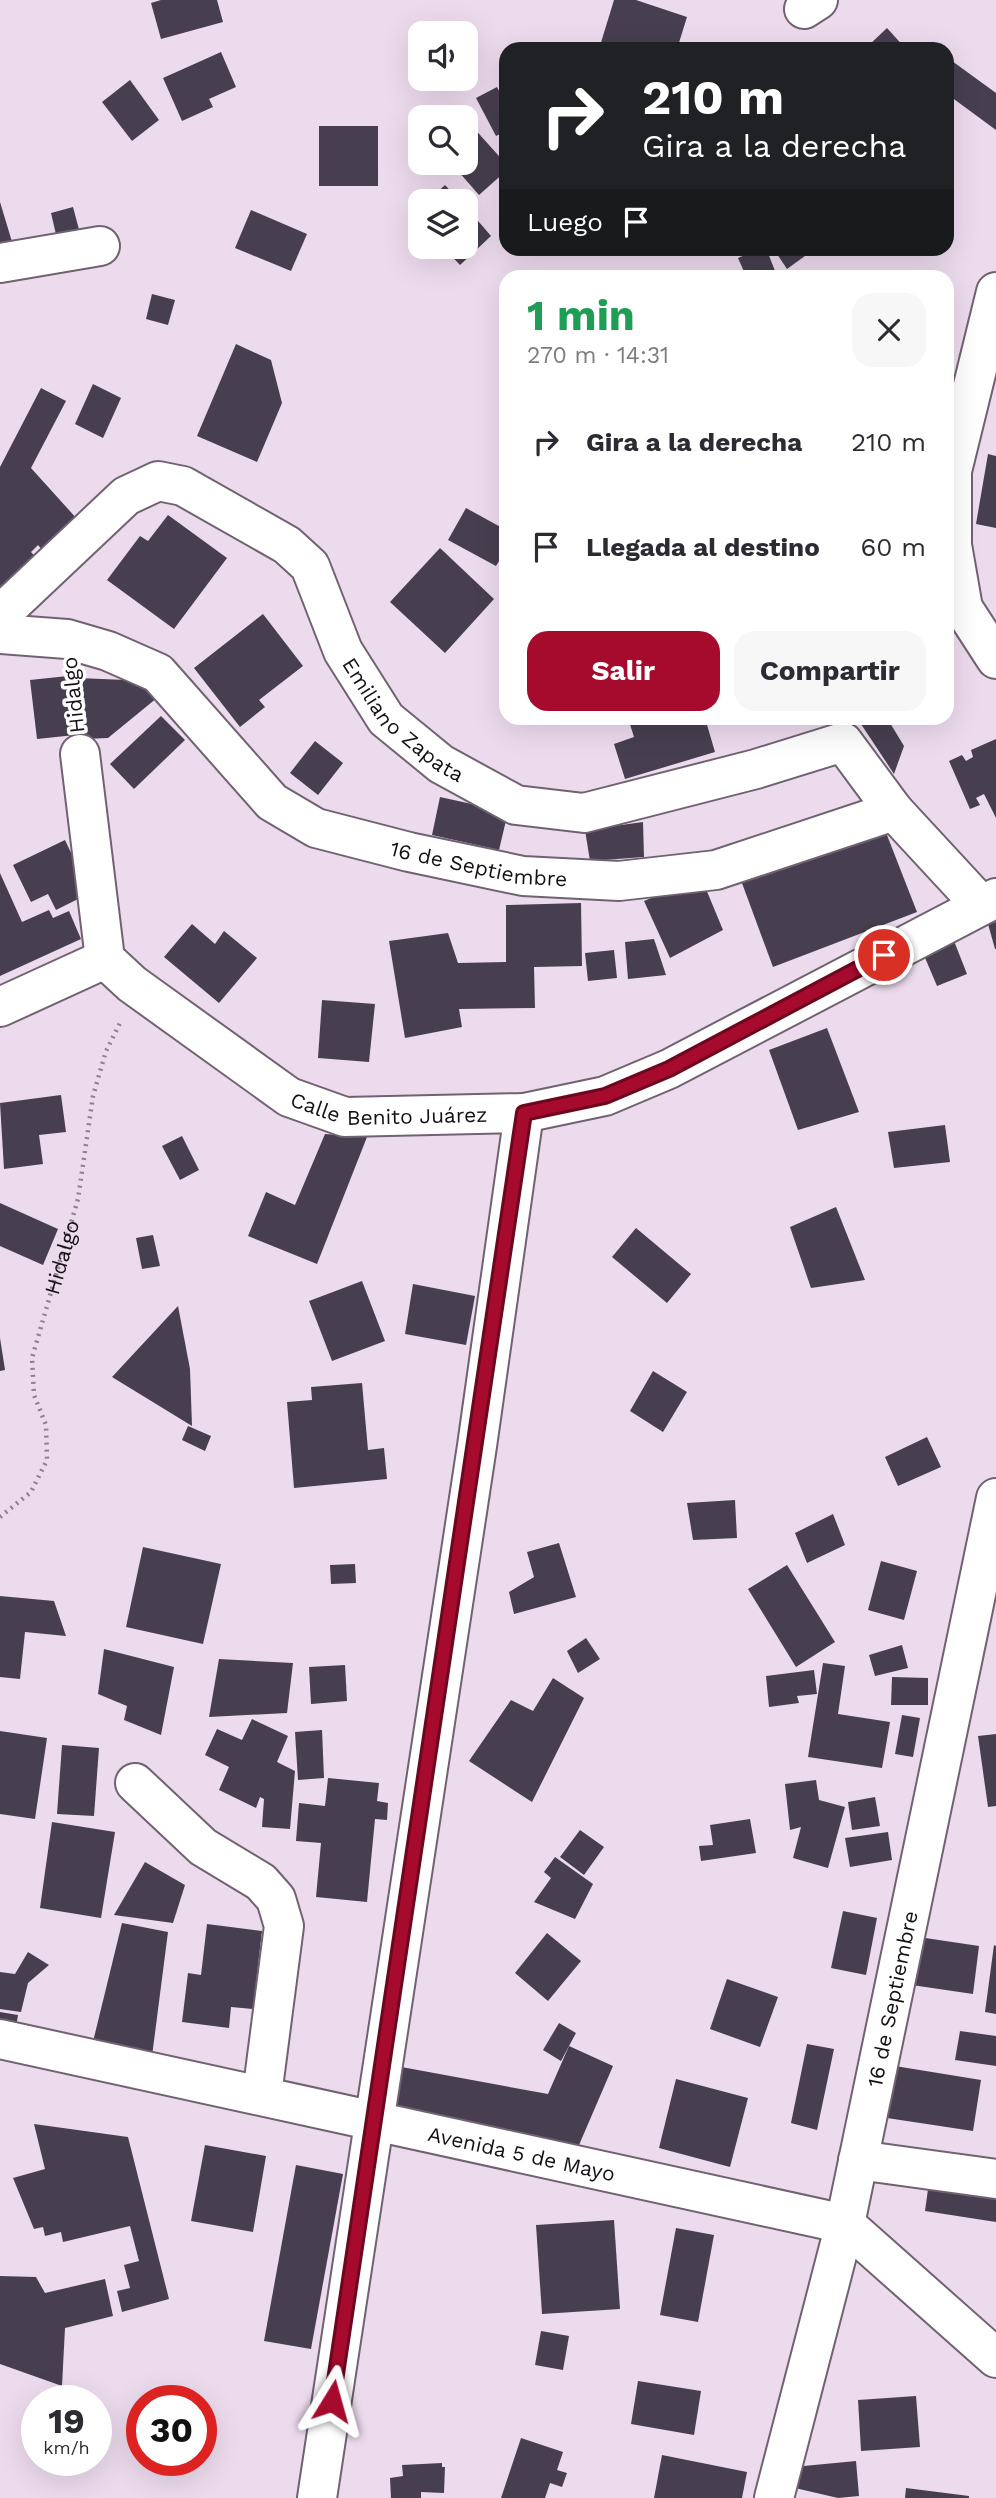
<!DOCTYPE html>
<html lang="es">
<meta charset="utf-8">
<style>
:root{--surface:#fff;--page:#f7f7f7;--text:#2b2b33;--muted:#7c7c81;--accent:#a60b2d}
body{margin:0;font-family:"Work Sans",sans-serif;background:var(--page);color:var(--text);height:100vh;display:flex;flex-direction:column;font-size:26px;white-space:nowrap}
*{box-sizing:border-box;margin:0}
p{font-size:23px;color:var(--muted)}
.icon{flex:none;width:38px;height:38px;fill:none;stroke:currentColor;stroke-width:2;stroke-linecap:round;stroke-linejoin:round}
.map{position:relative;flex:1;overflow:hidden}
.drawer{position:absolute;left:499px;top:270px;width:455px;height:455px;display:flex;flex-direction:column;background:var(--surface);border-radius:21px;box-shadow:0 7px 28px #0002}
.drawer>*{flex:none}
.hud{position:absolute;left:499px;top:42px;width:455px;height:214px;border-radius:21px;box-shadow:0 7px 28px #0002;background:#202124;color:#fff;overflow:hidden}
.controls{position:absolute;left:408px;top:21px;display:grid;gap:14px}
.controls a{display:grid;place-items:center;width:70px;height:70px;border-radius:14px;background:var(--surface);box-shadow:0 7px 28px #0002;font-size:35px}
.speed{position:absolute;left:21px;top:2385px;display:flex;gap:14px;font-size:35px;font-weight:700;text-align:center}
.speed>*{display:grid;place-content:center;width:91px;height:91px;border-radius:50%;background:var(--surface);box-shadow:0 7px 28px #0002;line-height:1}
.speed small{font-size:18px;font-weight:400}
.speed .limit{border:10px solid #d22;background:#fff;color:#111}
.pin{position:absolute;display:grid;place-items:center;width:60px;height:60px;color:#fff;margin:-30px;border:4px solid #fff;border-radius:50%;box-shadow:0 2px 7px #0007}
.me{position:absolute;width:77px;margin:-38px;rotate:8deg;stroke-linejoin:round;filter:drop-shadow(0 0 5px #0008)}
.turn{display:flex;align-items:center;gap:24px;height:147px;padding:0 28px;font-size:32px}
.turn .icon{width:91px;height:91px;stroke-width:2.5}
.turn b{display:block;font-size:49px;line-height:60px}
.then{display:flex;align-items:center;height:66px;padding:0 28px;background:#0003;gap:14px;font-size:26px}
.round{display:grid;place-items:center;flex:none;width:74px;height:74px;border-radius:21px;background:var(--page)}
.headline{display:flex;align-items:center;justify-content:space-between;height:119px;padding:0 28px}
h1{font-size:42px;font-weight:700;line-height:52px;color:#1e9e55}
.button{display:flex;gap:14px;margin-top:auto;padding:14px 28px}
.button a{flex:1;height:80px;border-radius:21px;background:var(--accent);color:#fff;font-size:28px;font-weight:700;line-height:80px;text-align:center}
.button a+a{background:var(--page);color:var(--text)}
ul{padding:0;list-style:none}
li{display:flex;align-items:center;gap:21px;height:105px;padding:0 28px}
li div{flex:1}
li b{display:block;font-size:26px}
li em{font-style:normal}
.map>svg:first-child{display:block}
</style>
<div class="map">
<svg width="996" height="2498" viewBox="0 0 996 2498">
<rect width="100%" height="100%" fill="#ecdbed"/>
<!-- building -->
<g fill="#473f4f">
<path d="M161 0H217L223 22 161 39 151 3Z"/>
<path d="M614 0H636L687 17 677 49H599Z"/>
<path d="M887 28 906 49H870L868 46Z"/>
<path d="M221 52 236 87 209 99 213 107 182 121 163 78Z"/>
<path d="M952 61 996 93V130L947 94V68Z"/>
<path d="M130 80 159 120 132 141 102 102Z"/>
<path d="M497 87 506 104V131L496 136 476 98Z"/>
<rect x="319" y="126" width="59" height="60"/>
<path d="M472 126 506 164V171L479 195 451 163H466V131Z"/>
<path d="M445 185 460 201H428Z"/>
<path d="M0 202 13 245 0 249Z"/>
<path d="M73 207 81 237 58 243 51 213Z"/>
<path d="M466 207 491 236 460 265 443 247H466Z"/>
<path d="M251 210 307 234 291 271 235 248Z"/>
<path d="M761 248H766L777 276H746L738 258Z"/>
<path d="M773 248H816L787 269Z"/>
<path d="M152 294 175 300 168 325 146 319Z"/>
<path d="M947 321 953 322 948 351H947Z"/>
<path d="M236 344 271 360 282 403 257 462 197 436Z"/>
<path d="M93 384 121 398 103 438 75 424Z"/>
<path d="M41 388 66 401 31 468 78 520 43 551 38 545 31 552 40 562 0 591V467Z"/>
<path d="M988 454 996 456V528L976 524Z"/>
<path d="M466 508 506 530V550L496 566 448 540Z"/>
<path d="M168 515 227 558 174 629 107 580 140 536 148 541Z"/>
<path d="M440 548 494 599 445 653 390 602Z"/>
<path d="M263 614 303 666 259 700 265 707 240 727 194 668Z"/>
<path d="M68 676 75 735 37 739 30 680Z"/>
<path d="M78 678 150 681 163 693 108 738 85 739Z"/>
<path d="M161 716 185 740 134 789 110 764Z"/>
<path d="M628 718H705L715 752 625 779 614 744 634 737Z"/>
<path d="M857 718H887L904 746 894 774Z"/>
<path d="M996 739V818L984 794 976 798 980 805 970 809 949 761 962 755 966 761 973 757 971 750Z"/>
<path d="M315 741 343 763 318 795 290 773Z"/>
<path d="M440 797 508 812 499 850 432 835Z"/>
<path d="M643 822 644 857 590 861 585 830Z"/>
<path d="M885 830 917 912 773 967 739 875Z"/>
<path d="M65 840 90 893 56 910 48 894 31 902 13 865Z"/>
<path d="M0 873 22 922 49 910 53 918 69 911 81 939 0 976Z"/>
<path d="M701 877 723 930 670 958 644 901Z"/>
<path d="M581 903 582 966 534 967 535 1008 459 1009 462 1027 405 1038 389 941 448 933 458 963 506 962V905Z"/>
<path d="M996 922V949H995L988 924Z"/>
<path d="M192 924 215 944 224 931 257 958 219 1003 164 957Z"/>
<path d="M654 939 666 975 628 979 625 942Z"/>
<path d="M954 941 967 974 937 986 923 953Z"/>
<path d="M614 950 617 978 588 981 585 953Z"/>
<path d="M322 1000 375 1004 369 1062 318 1058Z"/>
<path d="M827 1028 859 1112 798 1130 769 1050Z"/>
<path d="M61 1095 66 1132 39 1135 43 1164 4 1169 0 1103Z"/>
<path d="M945 1125 950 1162 894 1168 888 1132Z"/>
<path d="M325 1134 367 1137 317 1264 248 1236 266 1192 295 1205Z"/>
<path d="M182 1136 199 1170 180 1180 162 1146Z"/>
<path d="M0 1203 58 1229 43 1265 0 1246Z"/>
<path d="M836 1207 865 1280 811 1288 790 1227Z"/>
<path d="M636 1228 691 1274 667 1303 612 1257Z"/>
<path d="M153 1235 160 1266 142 1269 136 1238Z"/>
<path d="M362 1281 385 1341 332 1361 309 1301Z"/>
<path d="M413 1284 475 1296 466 1345 405 1334Z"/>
<path d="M178 1306 190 1369 192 1426 112 1377Z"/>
<path d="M0 1338 5 1370 0 1371Z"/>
<path d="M653 1371 687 1392 663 1432 630 1411Z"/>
<path d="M362 1383 368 1450 384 1448 387 1479 294 1488 287 1402 312 1400 311 1387Z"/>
<path d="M188 1426 211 1436 205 1451 182 1440Z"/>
<path d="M927 1437 941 1467 898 1486 885 1457Z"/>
<path d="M735 1500 737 1538 693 1540 687 1503Z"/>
<path d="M833 1514 845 1545 807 1563 795 1533Z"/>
<path d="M559 1543 576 1597 514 1614 509 1592 534 1577 527 1552Z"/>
<path d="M143 1547 221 1564 203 1644 126 1627Z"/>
<path d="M881 1561 917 1571 904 1620 868 1610Z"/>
<path d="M355 1564 356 1583 331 1584 330 1565Z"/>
<path d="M787 1565 835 1642 796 1667 748 1589Z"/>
<path d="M0 1596 54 1601 66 1636 25 1632 20 1679 0 1677Z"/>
<path d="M586 1638 600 1659 578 1673 567 1651Z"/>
<path d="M902 1645 908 1668 875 1676 869 1655Z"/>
<path d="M104 1649 174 1667 161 1735 124 1720 127 1706 98 1694Z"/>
<path d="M219 1659 293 1663 287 1713 209 1717Z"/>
<path d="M823 1663 845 1666 838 1714 890 1722 882 1768 808 1757Z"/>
<path d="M345 1665 347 1701 311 1704 309 1667Z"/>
<path d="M814 1670 817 1694 797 1696 799 1703 769 1707 766 1676Z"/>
<path d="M892 1677 928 1678V1705H891Z"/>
<path d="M553 1678 584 1698 532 1802 469 1761 511 1700 533 1711Z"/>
<path d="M902 1715 920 1718 913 1757 895 1754Z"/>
<path d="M252 1719 288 1736 277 1762 295 1771 290 1829 262 1827 264 1799 260 1797 256 1808 219 1790 229 1767 205 1755 217 1729 242 1740Z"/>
<path d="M322 1730 324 1778 298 1780 295 1732Z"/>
<path d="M0 1731 47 1738 35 1819 0 1814Z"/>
<path d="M996 1734V1806L988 1807 978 1736Z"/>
<path d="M62 1745 99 1748 94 1816 57 1814Z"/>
<path d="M328 1778 379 1783 377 1801 388 1803 387 1820 375 1819 367 1902 316 1897 321 1843 296 1841 299 1803 325 1806Z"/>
<path d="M816 1780 819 1800 845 1807 828 1868 793 1858 801 1827 790 1830 785 1784Z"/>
<path d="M875 1797 880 1826 852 1830 848 1802Z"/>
<path d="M750 1819 756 1853 701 1861 699 1846 713 1845 710 1825Z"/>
<path d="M52 1822 115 1832 101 1918 40 1908Z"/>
<path d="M580 1830 604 1847 584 1875 560 1857Z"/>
<path d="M888 1832 892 1860 850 1867 845 1838Z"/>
<path d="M555 1857 593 1884 575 1919 534 1902 551 1878 544 1872Z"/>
<path d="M145 1862 185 1885 173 1923 114 1915Z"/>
<path d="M843 1911 877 1918 866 1975 831 1968Z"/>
<path d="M122 1923 168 1932 151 2064 90 2054Z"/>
<path d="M207 1924 262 1931 253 2009 231 2007 229 2028 182 2022 188 1973 201 1975Z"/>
<path d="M547 1933 581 1961 548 2001 515 1973Z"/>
<path d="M912 1936 979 1946 973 1994 905 1984Z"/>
<path d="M994 1945 996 1946V2014L985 2012Z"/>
<path d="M28 1952 49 1965 28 1983 21 2012 0 2009V1972L15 1974Z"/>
<path d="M727 1979 778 1997 760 2047 710 2029Z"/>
<path d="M0 2012 18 2015 16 2027 0 2025Z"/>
<path d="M559 2023 576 2033 561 2061 543 2050Z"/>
<path d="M960 2031 996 2036V2066L955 2060Z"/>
<path d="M807 2044 834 2049 817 2130 791 2123Z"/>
<path d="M569 2046 613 2066 579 2145 388 2110 396 2066 548 2094Z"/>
<path d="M895 2066 981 2080 973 2131 887 2118Z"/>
<path d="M676 2079 748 2098 730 2167 659 2148Z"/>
<path d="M34 2124 128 2137 169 2299 122 2312 117 2291 130 2288 124 2265 139 2261 130 2226 63 2242 61 2232 45 2236 43 2227 34 2229 13 2178 45 2169Z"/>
<path d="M205 2145 266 2156 253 2232 191 2221Z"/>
<path d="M296 2165 343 2174 311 2349 264 2341Z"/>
<path d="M929 2182 996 2192V2222L925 2211Z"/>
<path d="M614 2220 620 2309 542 2314 536 2225Z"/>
<path d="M676 2228 714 2235 698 2322 660 2315Z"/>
<path d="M0 2276 36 2277 45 2293 105 2279 113 2316 65 2328 62 2386 0 2364Z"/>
<path d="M541 2331 569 2336 563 2370 535 2365Z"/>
<path d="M638 2381 701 2391 694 2435 631 2424Z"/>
<path d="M916 2396 920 2447 861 2451 858 2400Z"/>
<path d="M521 2438 563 2452 557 2470 567 2473 562 2487 550 2483 545 2498H501Z"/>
<path d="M662 2455 747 2472 742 2498H654Z"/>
<path d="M856 2461 859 2496 838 2498 795 2488 793 2467Z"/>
<path d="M442 2463V2467H445L444 2493 421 2492V2498H391L390 2478 403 2476 402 2465Z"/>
<path d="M906 2488 969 2496V2498H905Z"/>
</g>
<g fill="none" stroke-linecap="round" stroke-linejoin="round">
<!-- minor casing -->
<g stroke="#716271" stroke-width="42">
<g id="minor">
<path d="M804 9 818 0"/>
<path d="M0 263 100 246"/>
<path d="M996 292 952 471V545L963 608 996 659"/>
<path id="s2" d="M0 615 126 496 158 481 183 486 287 545 310 566 343 651 386 719 441 764 516 805 584 813 756 769 843 742 894 811"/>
<path id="s3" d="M0 634 67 639 108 651 158 673 272 802 316 828 409 852 523 876 619 881 716 870 894 811 980 904"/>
<path d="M80 754 105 959"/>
<path id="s4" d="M0 1007 105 959 132 984 289 1097 345 1117 524 1113 605 1096 669 1069 996 898"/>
<path d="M135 1783 203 1847 261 1882 276 1899 284 1926 262 2095"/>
<path id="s5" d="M0 2039 845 2224 996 2358"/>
<path d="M858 2160 996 2179"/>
<path d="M317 2498 477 1446 524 1113"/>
<path id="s6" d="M774 2498 845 2224 996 1498"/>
</g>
</g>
<!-- path -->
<g stroke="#8e828f" stroke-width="4.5" stroke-dasharray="2 5" stroke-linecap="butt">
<path d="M72 682 75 715"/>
<path id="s1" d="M0 1517 31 1492 47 1460 46 1425 34 1395 32 1358 78 1199 93 1096 106 1051 120 1023"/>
</g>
<!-- minor -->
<use href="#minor" stroke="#fff" stroke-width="38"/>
</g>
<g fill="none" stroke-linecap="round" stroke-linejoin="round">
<!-- route casing -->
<g stroke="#6c071d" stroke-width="18">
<path id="route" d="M332 2401 524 1113 605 1096 669 1069 884 955"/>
</g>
<!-- route -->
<use href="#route" stroke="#a60b2d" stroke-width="12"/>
</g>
<g text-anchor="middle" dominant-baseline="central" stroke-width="7" stroke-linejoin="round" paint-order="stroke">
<!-- street labels -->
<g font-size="21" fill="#151015" stroke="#fff">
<text transform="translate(73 695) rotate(-96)">Hidalgo</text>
<text stroke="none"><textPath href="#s2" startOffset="569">Emiliano Zapata</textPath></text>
<text stroke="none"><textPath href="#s3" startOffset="555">16 de Septiembre</textPath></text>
<text stroke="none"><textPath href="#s4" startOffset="448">Calle Benito Juárez</textPath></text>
<text stroke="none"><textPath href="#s1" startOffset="285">Hidalgo</textPath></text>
<text stroke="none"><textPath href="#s6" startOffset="513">16 de Septiembre</textPath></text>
<text stroke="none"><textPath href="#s5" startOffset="534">Avenida 5 de Mayo</textPath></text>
</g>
</g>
</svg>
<div class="controls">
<a><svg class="icon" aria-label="sound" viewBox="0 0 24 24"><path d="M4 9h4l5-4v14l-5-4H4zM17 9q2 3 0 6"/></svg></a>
<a><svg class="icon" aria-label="search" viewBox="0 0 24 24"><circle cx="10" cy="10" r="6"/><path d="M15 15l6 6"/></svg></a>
<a><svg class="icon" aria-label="layers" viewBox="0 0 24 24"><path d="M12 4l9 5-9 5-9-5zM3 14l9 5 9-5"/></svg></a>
</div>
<div class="speed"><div>19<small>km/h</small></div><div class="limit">30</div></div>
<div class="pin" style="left:884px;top:955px;background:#d93025"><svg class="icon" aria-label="arrive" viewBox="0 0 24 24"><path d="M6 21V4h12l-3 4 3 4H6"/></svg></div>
<svg class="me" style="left:332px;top:2401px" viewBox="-20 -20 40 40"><path d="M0-17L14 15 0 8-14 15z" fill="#a60b2d" stroke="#fff" stroke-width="4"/></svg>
<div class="hud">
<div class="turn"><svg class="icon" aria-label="right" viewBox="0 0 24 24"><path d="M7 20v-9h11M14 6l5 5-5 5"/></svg><div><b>210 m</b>Gira a la derecha</div></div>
<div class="then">Luego<svg class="icon" aria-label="arrive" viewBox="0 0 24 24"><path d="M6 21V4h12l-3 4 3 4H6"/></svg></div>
</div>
<section class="drawer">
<div class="headline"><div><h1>1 min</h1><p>270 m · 14:31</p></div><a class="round"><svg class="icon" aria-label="close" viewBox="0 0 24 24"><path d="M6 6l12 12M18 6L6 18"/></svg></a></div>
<ul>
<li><svg class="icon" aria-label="right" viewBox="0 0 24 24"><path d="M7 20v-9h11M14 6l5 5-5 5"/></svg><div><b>Gira a la derecha</b></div><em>210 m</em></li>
<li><svg class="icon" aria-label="arrive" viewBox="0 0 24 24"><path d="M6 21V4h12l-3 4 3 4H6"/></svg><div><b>Llegada al destino</b></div><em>60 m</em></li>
</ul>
<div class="button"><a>Salir</a><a>Compartir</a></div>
</section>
</div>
